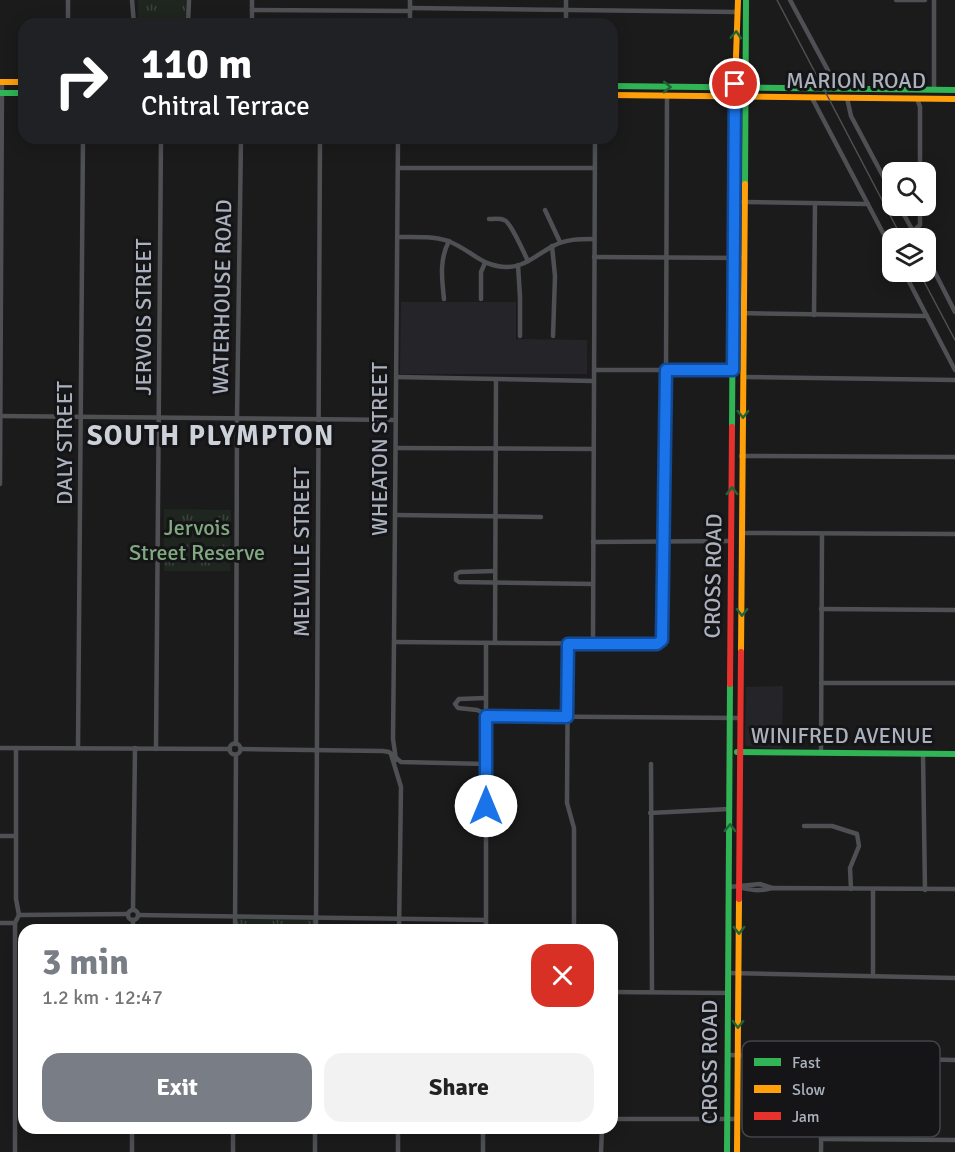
<!DOCTYPE html>
<meta charset="utf-8">
<style>
:root{--surface:#fff;--page:#f2f2f2;--text:#222;--muted:#767676;--accent:#797d85}
body{margin:0;font-family:Signika,sans-serif;background:var(--page);color:var(--text);height:100vh;display:flex;flex-direction:column;font-size:22px;white-space:nowrap}
*{box-sizing:border-box;margin:0}
p{font-size:20px;color:var(--muted)}
.icon{flex:none;width:33px;height:33px;fill:none;stroke:currentColor;stroke-width:2;stroke-linecap:round;stroke-linejoin:round}
.map{position:relative;flex:1;overflow:hidden}
.sheet{position:absolute;left:18px;top:924px;width:600px;height:210px;display:flex;flex-direction:column;background:var(--surface);border-radius:18px;box-shadow:0 3px 15px #0003}
.sheet>*{flex:none}
.hud{position:absolute;left:18px;top:18px;width:600px;height:126px;border-radius:18px;box-shadow:0 3px 15px #0003;background:#202124;color:#fff;overflow:hidden}
.fabs{position:absolute;left:882px;top:162px;display:grid;gap:12px}
.fabs a{display:grid;place-items:center;width:54px;height:54px;border-radius:12px;background:var(--surface);box-shadow:0 3px 15px #0003;font-size:30px}
.pin{position:absolute;display:grid;place-items:center;width:51px;height:51px;color:#fff;margin:-26px;border:3px solid #fff;border-radius:50%;box-shadow:0 2px 6px #0007}
.me{position:absolute;width:66px;margin:-33px;rotate:0deg;stroke-linejoin:round;filter:drop-shadow(0 0 4px #0008)}
.turn{display:flex;align-items:center;gap:21px;height:126px;padding:0 24px;font-size:27px}
.turn .icon{width:78px;height:78px;stroke-width:2.5}
.turn b{display:block;font-size:42px;line-height:51px}
.round{display:grid;place-items:center;flex:none;width:63px;height:63px;border-radius:18px;background:var(--page)}
.head{display:flex;align-items:center;justify-content:space-between;height:102px;padding:0 24px}
h1{font-size:36px;font-weight:700;line-height:45px;color:var(--accent)}
.primary-button{display:flex;gap:12px;margin-top:auto;padding:12px 24px}
.primary-button a{flex:1;height:69px;border-radius:18px;background:var(--accent);color:#fff;font-size:24px;font-weight:700;line-height:69px;text-align:center}
.primary-button a+a{background:var(--page);color:var(--text)}
.map>svg:first-child{display:block}
</style>
<div class="map">
<svg width="955" height="1152" viewBox="0 0 955 1152">
<defs>
<pattern id="park-tufts" width="24" height="20" patternUnits="userSpaceOnUse" patternTransform="scale(1.5)"><rect width="24" height="20" fill="#1e261f"/><path d="M3 7l-1-3M5 7V3M7 7l1-3M15 17l-1-3M17 17v-4M19 17l1-3" fill="none" stroke="#3c433e"/></pattern>
</defs>
<rect width="100%" height="100%" fill="#1b1b1c"/>
<!-- built -->
<g fill="#252529">
<path d="M401 302H516V339L587 340V374H400Z"/>
<path d="M783 686 782 749 746 746 745 742 746 687Z"/>
</g>
<!-- park -->
<g fill="url(#park-tufts)">
<rect x="138" y="0" width="48" height="24"/>
<path d="M164 509 231 510 230 571H164Z"/>
<path d="M234 918 316 919V930H234Z"/>
</g>
<g fill="none" stroke-linecap="round" stroke-linejoin="round">
<!-- street -->
<g stroke="#4f5054" stroke-width="4.5">
<path d="M132 0 134 24"/>
<path d="M790 0 838 89"/>
<path d="M896 0H925"/>
<path d="M934 0V90"/>
<path d="M410 8 738 12"/>
<path d="M252 10 410 11"/>
<path d="M68 24V0"/>
<path d="M188 24 189 0"/>
<path d="M252 24V0"/>
<path d="M410 24V0"/>
<path d="M566 24V0"/>
<path d="M812 98 892 250"/>
<path d="M847 98 851 116 892 193"/>
<path d="M917 98 920 107V172"/>
<path d="M398 168H595"/>
<path d="M743 202 868 204"/>
<path d="M899 206 917 238"/>
<path d="M545 210 560 242"/>
<path d="M489 219C493 219 500 218 504 220 510 221 524 253 528 261"/>
<path d="M913 231 920 225V206"/>
<path d="M397 237C414 237 432 236 448 241 470 249 481 267 507 267 525 267 538 254 553 246 566 239 579 239 594 239"/>
<path d="M552 246 555 276 553 336"/>
<path d="M926 255 955 312"/>
<path d="M594 257 744 258"/>
<path d="M518 265 520 297V336"/>
<path d="M904 272 955 370"/>
<path d="M444 299C442 279 439 260 449 241"/>
<path d="M481 299V272L485 263"/>
<path d="M734 313 927 316"/>
<path d="M814 315 815 203"/>
<path d="M594 370H733"/>
<path d="M396 377 594 381"/>
<path d="M743 377 955 380"/>
<path d="M0 416 396 420"/>
<path d="M396 448 594 449"/>
<path d="M741 456 955 457"/>
<path d="M0 484 2 82"/>
<path d="M395 515 541 517"/>
<path d="M742 533 955 534"/>
<path d="M593 542 731 541"/>
<path d="M495 571 460 572 456 574V580L459 582 593 584"/>
<path d="M821 609 955 610"/>
<path d="M394 642 653 644H657L662 640 666 374 667 95"/>
<path d="M495 643 496 380"/>
<path d="M568 644 567 803 574 828V930"/>
<path d="M593 644 595 138"/>
<path d="M821 683H955"/>
<path d="M486 714 477 710 458 708 455 704 459 699 486 698"/>
<path d="M486 716 740 718"/>
<circle cx="235" cy="749" r="5.5"/>
<path d="M236 744 237 418 241 138"/>
<path d="M0 748 230 749"/>
<path d="M78 748 83 138"/>
<path d="M156 749 161 138"/>
<path d="M241 749 383 751 389 752 401 762 486 764"/>
<path d="M821 753 822 534"/>
<path d="M923 753 925 890"/>
<path d="M391 754 401 787 399 930"/>
<path d="M396 760 393 739 394 642 398 138"/>
<path d="M651 764 652 992"/>
<path d="M650 813 729 809"/>
<path d="M804 826H832L857 834 859 846 850 868 851 889"/>
<path d="M0 836H16"/>
<path d="M729 887 760 884 772 888"/>
<path d="M739 887C750 891 761 891 772 888L955 889"/>
<path d="M133 909 135 748"/>
<circle cx="133" cy="915" r="5"/>
<path d="M19 915 128 914"/>
<path d="M138 915 486 920"/>
<path d="M133 920V930"/>
<path d="M0 923H15"/>
<path d="M235 930 236 755"/>
<path d="M316 930 320 138"/>
<path d="M486 930V643"/>
<path d="M728 973 955 978"/>
<path d="M873 976V889"/>
<path d="M612 992 729 993"/>
<path d="M728 1055 955 1060"/>
<path d="M612 1119H738"/>
<path d="M821 1139 955 1140"/>
<path d="M15 1152V923L19 915 16 899V748"/>
<path d="M132 1152V1128"/>
<path d="M233 1152V1128"/>
<path d="M315 1152V1128"/>
<path d="M398 1152V1128"/>
<path d="M483 1152V1128"/>
<path d="M601 1152 602 1128"/>
<path d="M821 1152 822 1058"/>
</g>
<!-- fast -->
<g stroke="#30b455" stroke-width="6">
<path d="M612 86 955 90"/>
<path d="M0 93H24"/>
<path d="M745 184 746 0"/>
<path d="M732 427 734 113"/>
<path d="M737 752 955 754"/>
<path d="M727 1152 730 684"/>
</g>
<!-- slow -->
<g stroke="#ff9f0a" stroke-width="6">
<path d="M0 82H24"/>
<path d="M612 95 955 99"/>
<path d="M734 113 738 0"/>
<path d="M741 652 745 184"/>
<path d="M737 1152 739 899"/>
</g>
<!-- jam -->
<g stroke="#e5322d" stroke-width="6">
<path d="M730 684 732 427"/>
<path d="M739 899 741 652"/>
</g>
<!-- tram -->
<g stroke="#4f5054" stroke-width="1.5">
<path d="M777 0 902 238"/>
<path d="M919 272 955 340"/>
</g>
</g>
<!-- one-way arrows -->
<defs><path id="oneway-chevron" d="M-2-3.5L2.5 0L-2 3.5" fill="none" stroke-width="1.6" stroke-linecap="round" stroke-linejoin="round" transform="scale(1.5)"/></defs>
<g stroke="#226436">
<use href="#oneway-chevron" transform="translate(736 35) rotate(-87)"/>
<use href="#oneway-chevron" transform="translate(667 87) rotate(1)"/>
<use href="#oneway-chevron" transform="translate(743 414) rotate(90)"/>
<use href="#oneway-chevron" transform="translate(732 491) rotate(-90)"/>
<use href="#oneway-chevron" transform="translate(742 612) rotate(91)"/>
<use href="#oneway-chevron" transform="translate(730 828) rotate(-89)"/>
<use href="#oneway-chevron" transform="translate(739 930) rotate(90)"/>
<use href="#oneway-chevron" transform="translate(738 1024) rotate(91)"/>
</g>
<g fill="none" stroke-linecap="round" stroke-linejoin="round">
<!-- route casing -->
<g stroke="#114b97" stroke-width="15">
<path id="route" d="M486 806V716L567 717 568 644H657L662 640 666 370H733L735 84"/>
</g>
<!-- route -->
<use href="#route" stroke="#1a73e8" stroke-width="10"/>
</g>
<g text-anchor="middle" dominant-baseline="central" stroke-width="6" stroke-linejoin="round" paint-order="stroke">
<!-- street labels -->
<g font-size="22" fill="#abb2bd" stroke="#151518">
<text x="856" y="80">MARION ROAD</text>
<text transform="translate(222 297) rotate(-89)">WATERHOUSE ROAD</text>
<text transform="translate(143 317) rotate(-90)">JERVOIS STREET</text>
<text transform="translate(64 443) rotate(-90)">DALY STREET</text>
<text transform="translate(379 449) rotate(-90)">WHEATON STREET</text>
<text transform="translate(301 552) rotate(-90)">MELVILLE STREET</text>
<text transform="translate(713 576) rotate(-89)">CROSS ROAD</text>
<text x="842" y="735">WINIFRED AVENUE</text>
<text transform="translate(709 1062) rotate(-90)">CROSS ROAD</text>
</g>
<!-- park labels -->
<g font-size="22" fill="#81aa81" stroke="#151518">
<text x="197" y="527">Jervois<tspan x="197" dy="25">Street Reserve</tspan></text>
</g>
<!-- district labels -->
<g font-size="28" font-weight="bold" letter-spacing="1.5" fill="#cdd1d9" stroke="#151518">
<text x="211" y="436">SOUTH PLYMPTON</text>
</g>
</g>
<!-- legend -->
<rect x="742" y="1041" width="198" height="96" rx="9" fill="#151518" stroke="#42444a" stroke-width="1.5"/>
<rect x="754" y="1058" width="27" height="8" fill="#30b455"/>
<rect x="754" y="1085" width="27" height="8" fill="#ff9f0a"/>
<rect x="754" y="1112" width="27" height="8" fill="#e5322d"/>
<g font-size="16" fill="#abb2bd">
<text x="792" y="1068">Fast</text>
<text x="792" y="1095">Slow</text>
<text x="792" y="1122">Jam</text>
</g>
</svg>
<div class="fabs">
<a><svg class="icon" aria-label="search" viewBox="0 0 24 24"><circle cx="10" cy="10" r="6"/><path d="M15 15l6 6"/></svg></a>
<a><svg class="icon" aria-label="layers" viewBox="0 0 24 24"><path d="M12 4l9 5-9 5-9-5zM3 14l9 5 9-5"/></svg></a>
</div>
<div class="pin" style="left:735px;top:84px;background:#d93025"><svg class="icon" aria-label="arrive" viewBox="0 0 24 24"><path d="M6 21V4h12l-3 4 3 4H6"/></svg></div>
<svg class="me" style="left:486px;top:806px" viewBox="-20 -20 40 40"><circle r="19" fill="#fff"/><path d="M0-13L10 11 0 6-10 11z" fill="#1a73e8"/></svg>
<div class="hud">
<div class="turn"><svg class="icon" aria-label="right" viewBox="0 0 24 24"><path d="M7 20v-9h11M14 6l5 5-5 5"/></svg><div><b>110 m</b>Chitral Terrace</div></div>
</div>
<section class="sheet">
<div class="head"><div><h1>3 min</h1><p>1.2 km · 12:47</p></div><a class="round" style="background:#d93025;color:#fff"><svg class="icon" aria-label="close" viewBox="0 0 24 24"><path d="M6 6l12 12M18 6L6 18"/></svg></a></div>
<div class="primary-button"><a>Exit</a><a>Share</a></div>
</section>
</div>
